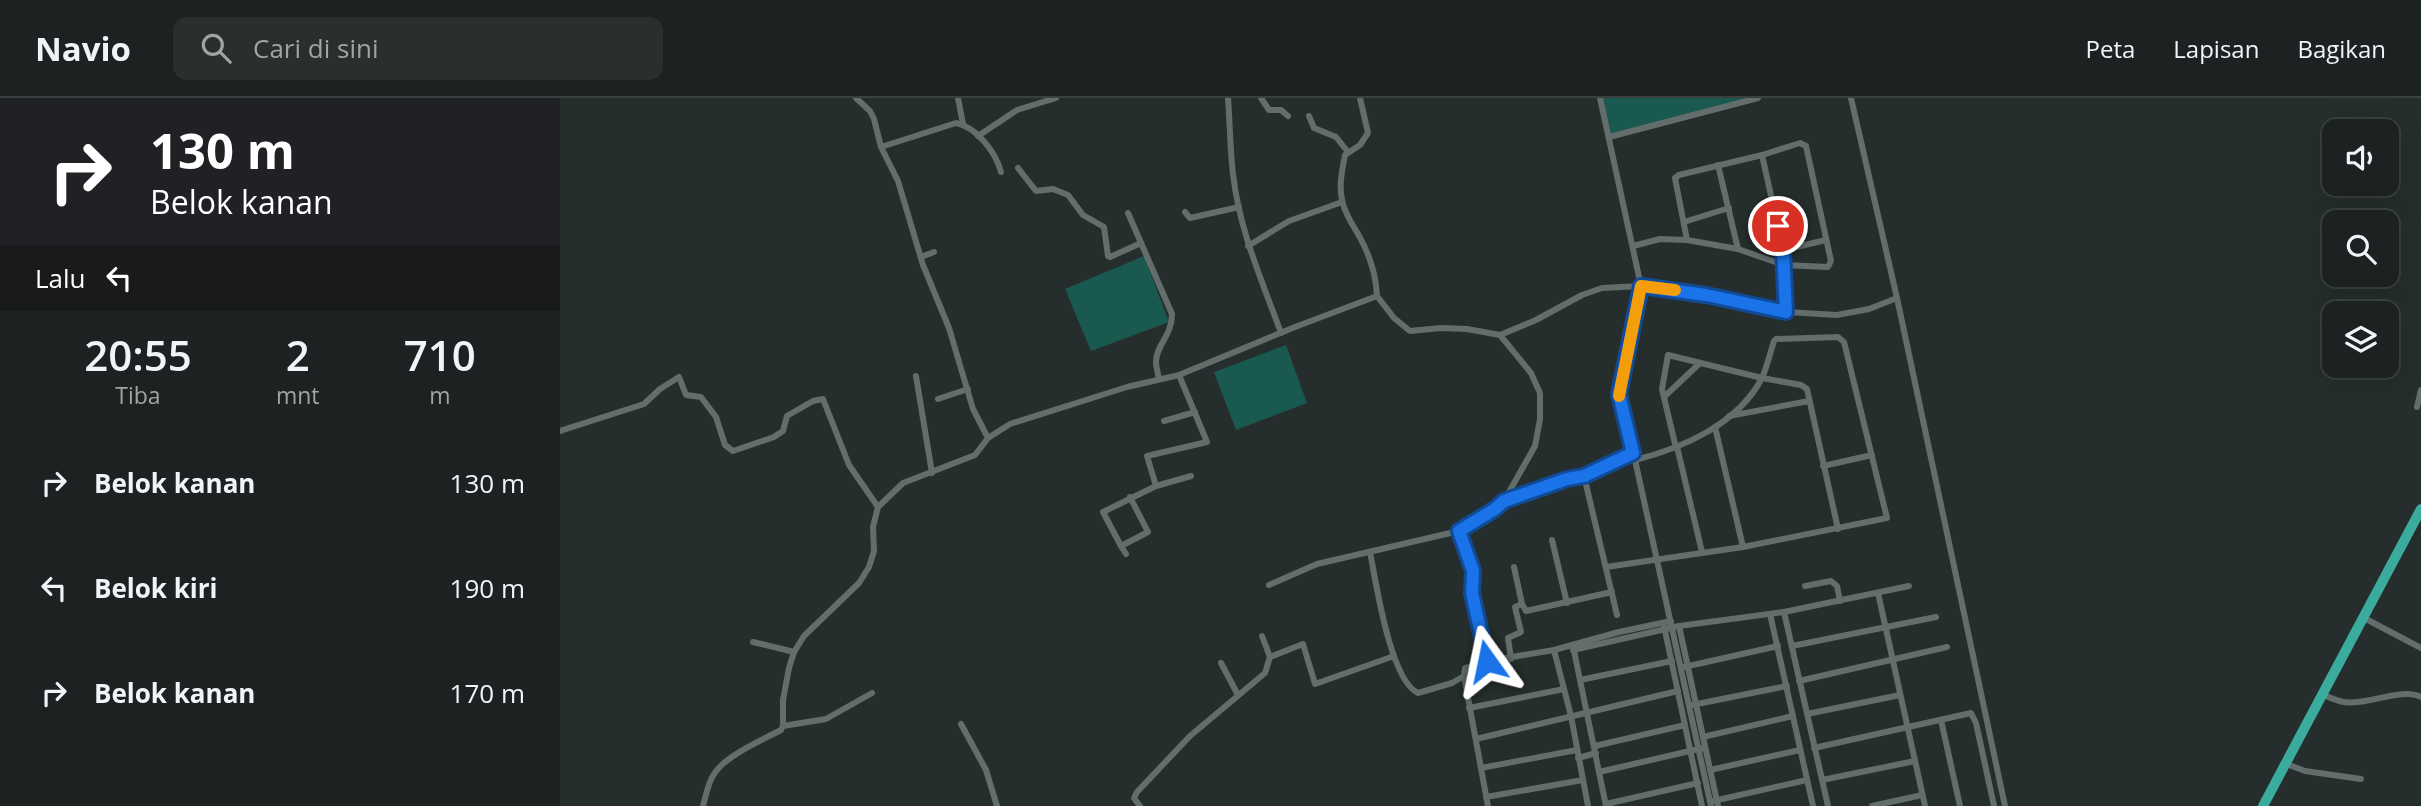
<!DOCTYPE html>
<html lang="id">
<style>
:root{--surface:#1c2221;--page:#292f2e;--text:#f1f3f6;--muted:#a0a4a5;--line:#3a3f3f}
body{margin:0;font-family:"Open Sans",sans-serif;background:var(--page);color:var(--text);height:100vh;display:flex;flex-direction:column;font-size:26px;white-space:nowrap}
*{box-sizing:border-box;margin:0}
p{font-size:23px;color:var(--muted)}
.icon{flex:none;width:38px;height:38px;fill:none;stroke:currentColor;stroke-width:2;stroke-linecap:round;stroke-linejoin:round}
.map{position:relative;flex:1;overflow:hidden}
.details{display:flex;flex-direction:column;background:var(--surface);width:560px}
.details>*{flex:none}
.hud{background:#202124;color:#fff;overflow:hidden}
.controls{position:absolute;left:1762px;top:21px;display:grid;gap:14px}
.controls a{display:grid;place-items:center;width:77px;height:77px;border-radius:14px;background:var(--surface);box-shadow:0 7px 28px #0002,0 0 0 2px var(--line);font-size:35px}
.pin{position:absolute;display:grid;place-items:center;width:60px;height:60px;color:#fff;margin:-30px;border:4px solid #fff;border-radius:50%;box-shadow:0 2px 7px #0007}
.me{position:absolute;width:77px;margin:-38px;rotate:348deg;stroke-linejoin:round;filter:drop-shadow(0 0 5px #0008)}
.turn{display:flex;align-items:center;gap:24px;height:147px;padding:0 35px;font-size:32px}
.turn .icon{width:91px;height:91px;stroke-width:2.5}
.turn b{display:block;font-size:49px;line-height:60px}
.then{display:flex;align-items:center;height:66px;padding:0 35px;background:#0003;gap:14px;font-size:26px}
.eta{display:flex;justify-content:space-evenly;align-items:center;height:119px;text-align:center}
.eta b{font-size:42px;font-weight:600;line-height:49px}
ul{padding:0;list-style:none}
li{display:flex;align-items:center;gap:21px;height:105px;padding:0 35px}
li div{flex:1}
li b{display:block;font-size:26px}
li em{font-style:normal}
header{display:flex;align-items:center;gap:42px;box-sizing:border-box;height:98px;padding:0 35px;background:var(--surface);border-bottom:2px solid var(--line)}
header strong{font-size:33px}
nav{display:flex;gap:38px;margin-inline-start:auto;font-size:24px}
.search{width:490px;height:63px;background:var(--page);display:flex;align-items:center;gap:18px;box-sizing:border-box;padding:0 24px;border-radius:14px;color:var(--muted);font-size:26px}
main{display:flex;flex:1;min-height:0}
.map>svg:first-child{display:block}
</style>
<header>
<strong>Navio</strong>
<div class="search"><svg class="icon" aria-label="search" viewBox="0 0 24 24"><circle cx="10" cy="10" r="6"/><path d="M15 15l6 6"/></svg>Cari di sini</div>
<nav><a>Peta</a><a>Lapisan</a><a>Bagikan</a></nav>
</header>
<main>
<section class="details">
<div class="hud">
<div class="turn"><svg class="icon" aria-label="right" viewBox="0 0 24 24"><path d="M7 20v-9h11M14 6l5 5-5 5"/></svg><div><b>130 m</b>Belok kanan</div></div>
<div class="then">Lalu<svg class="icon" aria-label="left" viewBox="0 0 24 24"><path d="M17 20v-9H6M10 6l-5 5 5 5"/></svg></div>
</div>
<div class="eta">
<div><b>20:55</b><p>Tiba</p></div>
<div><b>2</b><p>mnt</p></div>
<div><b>710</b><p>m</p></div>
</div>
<ul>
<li><svg class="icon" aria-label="right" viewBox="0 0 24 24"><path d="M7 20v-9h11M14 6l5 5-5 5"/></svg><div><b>Belok kanan</b></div><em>130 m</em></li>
<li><svg class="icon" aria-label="left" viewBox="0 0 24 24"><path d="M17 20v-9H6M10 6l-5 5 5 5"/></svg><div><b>Belok kiri</b></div><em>190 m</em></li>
<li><svg class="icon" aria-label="right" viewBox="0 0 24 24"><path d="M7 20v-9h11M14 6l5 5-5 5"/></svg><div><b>Belok kanan</b></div><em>170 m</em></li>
</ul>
</section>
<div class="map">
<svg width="1861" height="708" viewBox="0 0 1861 708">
<rect width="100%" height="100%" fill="#252e2c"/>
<!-- green -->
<g fill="#1a594f">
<path d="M1040 0H1191L1050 38Z"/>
<path d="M584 158 609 224 531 253 505 191Z"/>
<path d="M726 247 747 305 676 332 654 274Z"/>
</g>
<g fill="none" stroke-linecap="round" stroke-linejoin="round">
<!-- minor -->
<g stroke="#636e6c" stroke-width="6">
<path d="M296 0 310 13 314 21 321 49 338 83 363 167 389 230 413 311 428 340"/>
<path d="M398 0 403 26"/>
<path d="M668 0C670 25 670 51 673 76 679 131 702 183 721 235"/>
<path d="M701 0 709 12H721L728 18"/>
<path d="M1040 0 1081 188 1059 304 1075 362 1151 708"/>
<path d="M1291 0 1337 200 1445 708"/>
<path d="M749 18 754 30 776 39 788 54"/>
<path d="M418 38 457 12 496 0"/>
<path d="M1049 39 1198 0"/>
<path d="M321 49 396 25C417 29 436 55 441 74"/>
<path d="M1202 57 1223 152 1226 214"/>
<path d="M1158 67 1178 151"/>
<path d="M458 70 476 93 493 91 508 97 523 117 544 129 548 158 550 159 581 145"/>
<path d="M625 114 630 120 679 109"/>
<path d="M568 115 612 216C612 238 596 247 596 264 596 269 598 275 599 281"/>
<path d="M1124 124 1169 110"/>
<path d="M688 148 729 123 782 104"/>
<path d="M1073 148 1100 141 1127 142 1178 151 1224 167 1268 169 1271 163 1246 48 1240 45 1202 57 1119 77 1115 80 1127 142"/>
<path d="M1223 152 1266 142"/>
<path d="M361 159 374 154"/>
<path d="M817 198 834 220 850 233 881 230 907 231 940 237 976 222 1022 197 1042 190 1081 188 1146 196 1226 214 1277 217 1309 211 1337 200"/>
<path d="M356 278 372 375"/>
<path d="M1104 299 1140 265"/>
<path d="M378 301 408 291"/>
<path d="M1857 309 1861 292"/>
<path d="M1169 318 1249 303"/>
<path d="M604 323 635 314"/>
<path d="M1155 329 1183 449"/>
<path d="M0 333 84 306 100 291 119 279 126 297 141 299 156 319 165 347 173 353 214 339 223 333 227 318 253 303 263 301 289 367 318 409"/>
<path d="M1117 349 1142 454"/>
<path d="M1116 350 1102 291 1108 257 1202 280 1241 287 1247 291 1278 431"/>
<path d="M1263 368 1312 357"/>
<path d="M596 388 631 378"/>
<path d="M944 403 1007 381 1024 378"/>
<path d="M899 433 913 473 912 495 927 563"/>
<path d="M992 442 1007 505"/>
<path d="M561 448 543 414 596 388 587 358 647 344 619 277"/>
<path d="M810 454C816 484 830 582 858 595L892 585 904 578"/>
<path d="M566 456 561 448 588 434 570 399"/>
<path d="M954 469 962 506 966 513 1052 494"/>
<path d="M1046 469 1183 449 1327 420 1284 244 1278 239 1216 241 1214 243C1210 255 1207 269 1202 280 1178 326 1123 350 1075 362"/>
<path d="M709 487 757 466 899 433 935 411 944 403 975 348 980 321V295L971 275 940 237"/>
<path d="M1245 488 1271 483 1277 488 1280 503"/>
<path d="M1318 495 1365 708"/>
<path d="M1224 514 1268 708"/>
<path d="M1210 516 1253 708"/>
<path d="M1057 517 1024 378 1073 355"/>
<path d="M1804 520 1861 550"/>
<path d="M1104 528 1142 708"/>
<path d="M1119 528 1158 708"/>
<path d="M193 544 234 554"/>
<path d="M1013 548 1046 708"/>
<path d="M1232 548 1376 519"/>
<path d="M994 552 1011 618 1028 708"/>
<path d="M1013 552 1119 528 1224 514 1349 488"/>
<path d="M710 559 743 546 755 586 834 558"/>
<path d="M951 561 948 540 961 534 955 509 962 506"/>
<path d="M661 565 678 597"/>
<path d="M1124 569 1218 548"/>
<path d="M1020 582 1112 563"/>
<path d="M1239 583 1387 549"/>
<path d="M1763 597C1769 599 1777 603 1784 604 1805 608 1843 589 1861 599"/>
<path d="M1132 607 1227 588"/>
<path d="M909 610 1004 591"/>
<path d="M1247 616 1340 597"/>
<path d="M1381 622 1400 708"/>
<path d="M401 626 426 672 437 708"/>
<path d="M223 628 266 621 312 595"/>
<path d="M1143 639 1233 618"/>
<path d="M916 641 1118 593"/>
<path d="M1035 648 1125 627"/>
<path d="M1254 650 1411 615 1416 625 1434 708"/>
<path d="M1018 660 1036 655"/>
<path d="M1724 665 1745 673 1801 681"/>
<path d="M921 670 1017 652"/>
<path d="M1150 672 1240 652"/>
<path d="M1039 674 1143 650"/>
<path d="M1262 682 1355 663"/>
<path d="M926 699 1023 682"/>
<path d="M1153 703 1247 682"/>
<path d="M1046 706 1138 685"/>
<path d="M143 708C146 697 148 685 154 676 165 658 202 642 221 632L223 628V602L229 570 234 554 244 538 299 485 309 469 314 453 313 429 318 409 343 385 415 357 428 340 450 326 567 289 619 277 735 229 817 198C816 176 809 155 798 136 792 126 786 117 783 106 778 90 782 73 785 57L800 47 808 35 800 0"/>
<path d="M580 708 574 700 577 694 630 638 705 575 710 559 702 538"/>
<path d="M928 708 904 578 905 570 927 563 994 552 1059 534 1111 523"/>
<path d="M1312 708 1362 697"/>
</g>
<!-- primary -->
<path stroke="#3aab9d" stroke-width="10" d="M1703 708 1861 411"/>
</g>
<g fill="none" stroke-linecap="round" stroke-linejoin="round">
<!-- route casing -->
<g stroke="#114b97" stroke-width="18">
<path id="route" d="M927 563 912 495 913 473 899 433 935 411 944 403 1007 381 1024 378 1073 355 1059 296 1081 188 1146 197 1226 214 1223 152 1218 128"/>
</g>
<!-- route -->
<use href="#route" stroke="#1a73e8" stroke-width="12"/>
<!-- slow -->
<path stroke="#f59e0b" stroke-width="12" d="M1059 298 1081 188 1115 192"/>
</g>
</svg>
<div class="controls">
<a><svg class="icon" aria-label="sound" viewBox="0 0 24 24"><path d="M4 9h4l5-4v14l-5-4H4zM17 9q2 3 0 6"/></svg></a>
<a><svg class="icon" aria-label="search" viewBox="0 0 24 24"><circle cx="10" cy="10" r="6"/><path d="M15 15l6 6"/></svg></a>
<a><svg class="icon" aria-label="layers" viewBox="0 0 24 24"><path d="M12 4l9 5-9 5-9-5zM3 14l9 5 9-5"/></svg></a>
</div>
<div class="pin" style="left:1218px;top:128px;background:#d93025"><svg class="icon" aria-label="arrive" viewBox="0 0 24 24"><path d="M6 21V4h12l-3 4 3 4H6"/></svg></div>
<svg class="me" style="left:927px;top:563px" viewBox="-20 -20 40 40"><path d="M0-17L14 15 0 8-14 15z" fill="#1a73e8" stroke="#fff" stroke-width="4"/></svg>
</div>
</main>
